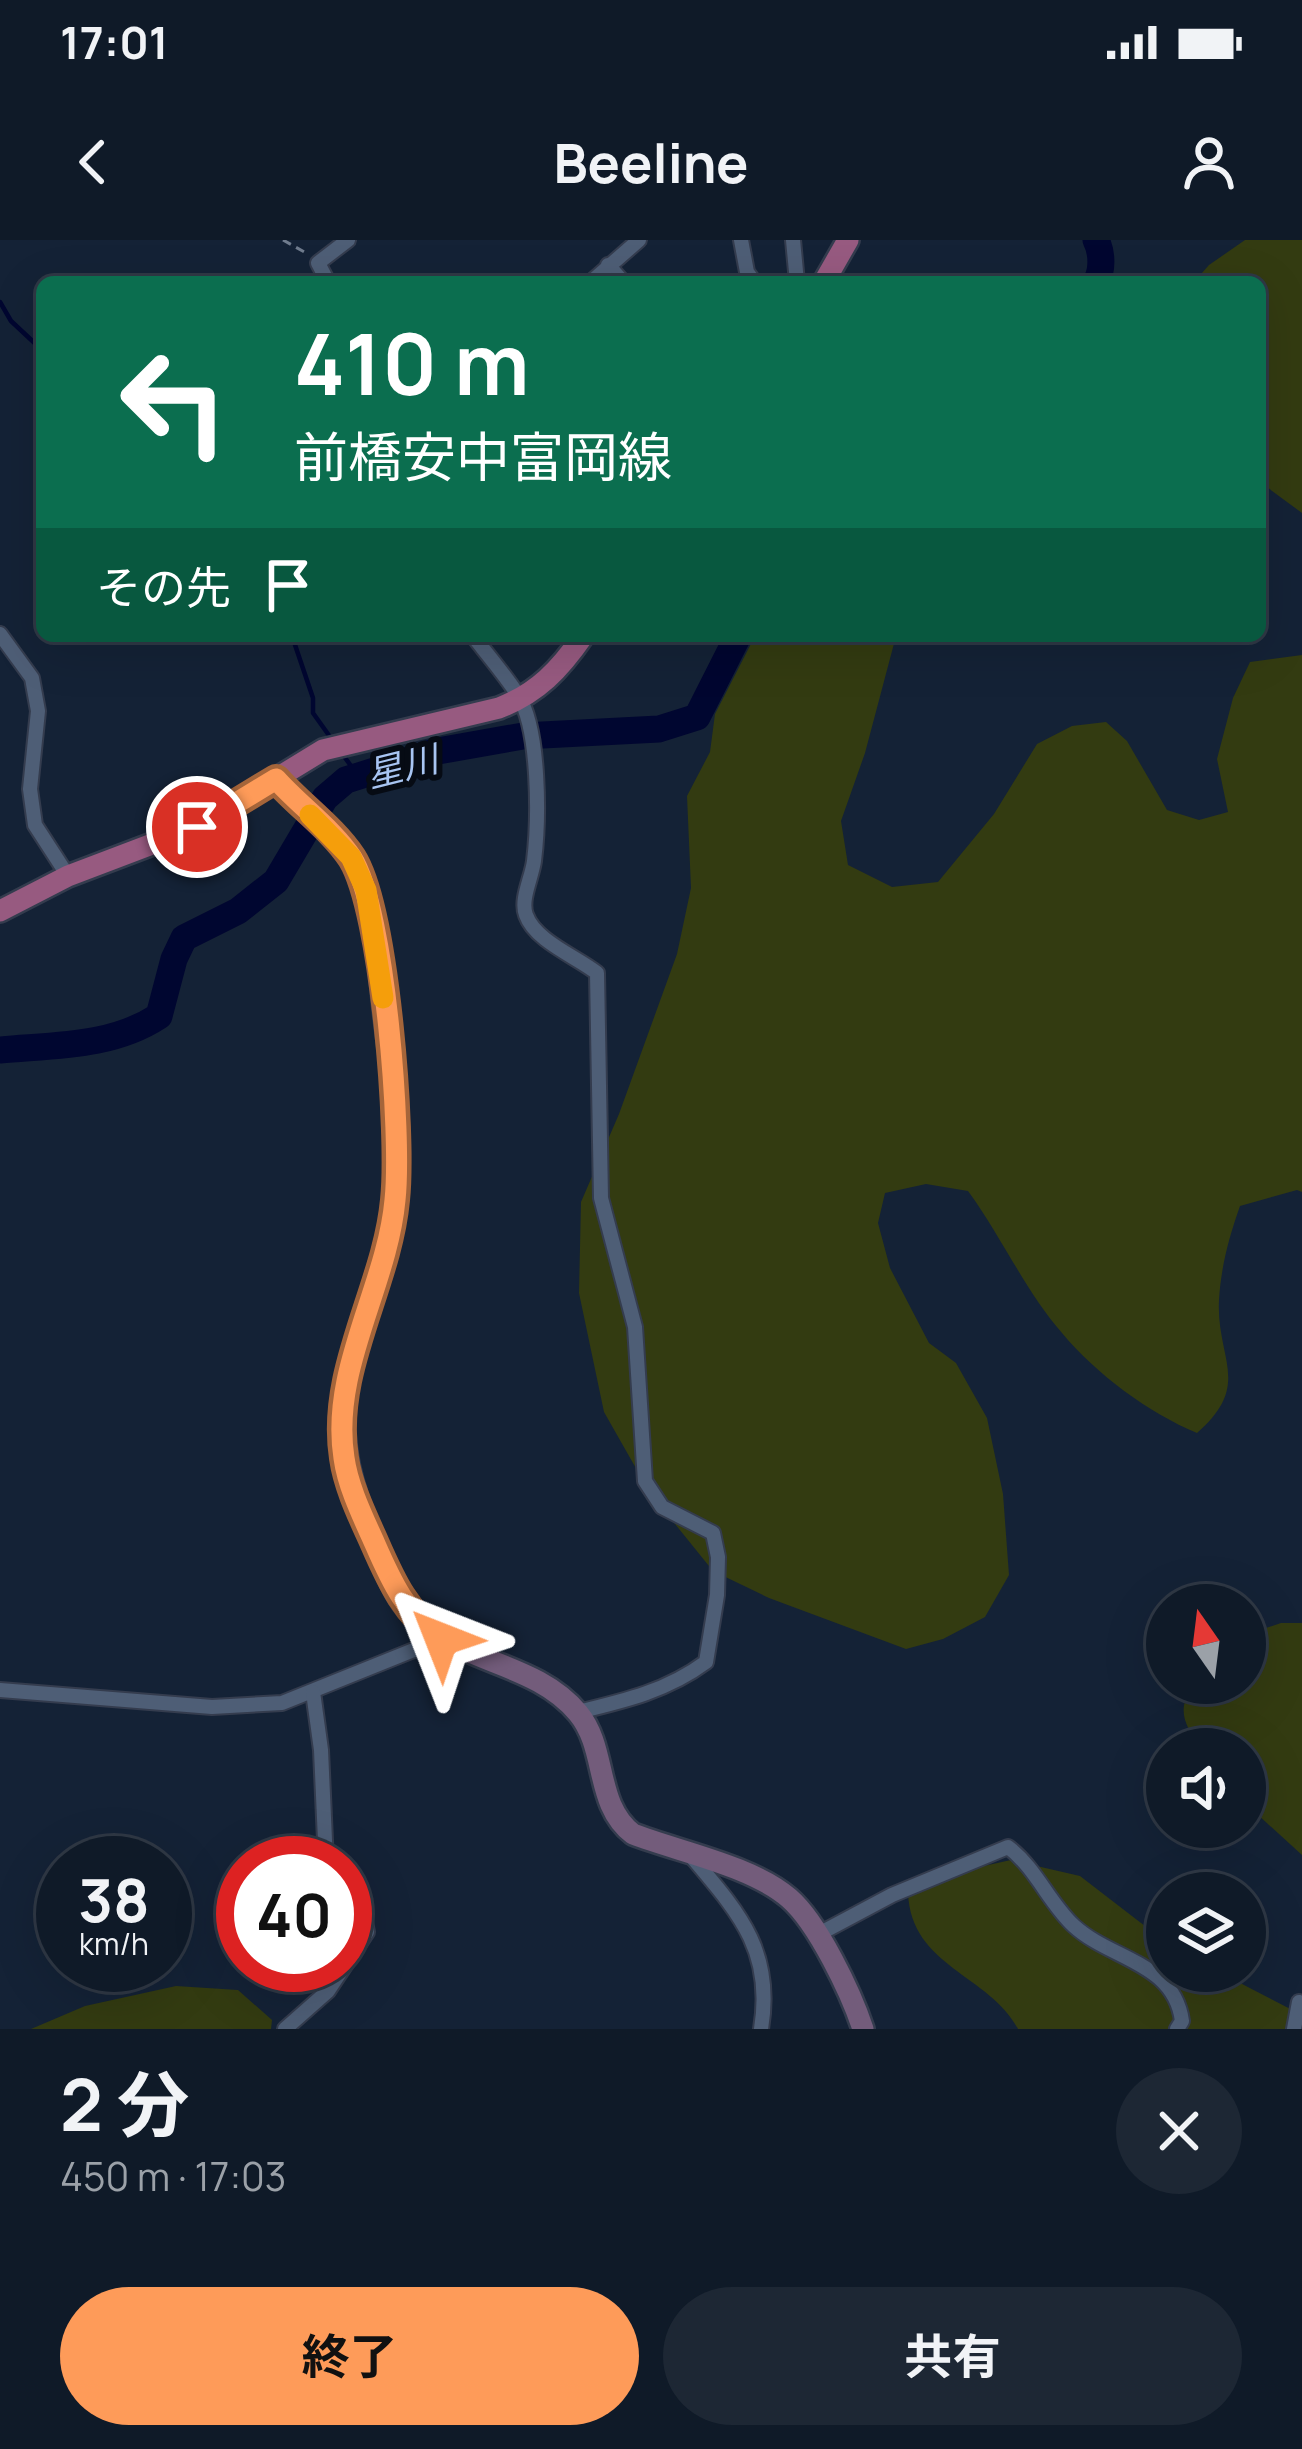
<!DOCTYPE html>
<html lang="ja">
<meta charset="utf-8">
<style>
:root{--surface:#0f1a28;--page:#1d2734;--text:#f1f3f6;--muted:#9ba1a8;--line:#2f3845;--accent:#fe9b59}
body{margin:0;font-family:Manrope,"Noto Sans JP",sans-serif;background:var(--page);color:var(--text);height:100vh;display:flex;flex-direction:column;font-size:45px;white-space:nowrap}
*{box-sizing:border-box;margin:0}
p{font-size:39px;color:var(--muted)}
.icon{flex:none;width:66px;height:66px;fill:none;stroke:currentColor;stroke-width:2;stroke-linecap:round;stroke-linejoin:round}
.map{position:relative;height:1789px;overflow:hidden}
.details{display:flex;flex-direction:column;background:var(--surface);flex:1}
.details>*{flex:none}
.top-card{position:absolute;left:36px;top:36px;width:1230px;height:366px;border-radius:18px;box-shadow:0 12px 48px #0002,0 0 0 3px var(--line);background:#0b6e4f;color:#fff;overflow:hidden}
.needle{width:78px;rotate:346deg}
.fabs{position:absolute;left:1146px;top:1344px;display:grid;gap:24px}
.fabs a{display:grid;place-items:center;width:120px;height:120px;border-radius:50%;background:var(--surface);box-shadow:0 12px 48px #0002,0 0 0 3px var(--line);font-size:60px}
.speed{position:absolute;left:36px;top:1596px;display:flex;gap:24px;font-size:60px;font-weight:700;text-align:center}
.speed>*{display:grid;place-content:center;width:156px;height:156px;border-radius:50%;background:var(--surface);box-shadow:0 12px 48px #0002,0 0 0 3px var(--line);line-height:1}
.speed small{font-size:30px;font-weight:400}
.speed .limit{border:18px solid #d22;background:#fff;color:#111}
.pin{position:absolute;display:grid;place-items:center;width:102px;height:102px;color:#fff;margin:-51px;border:6px solid #fff;border-radius:50%;box-shadow:0 3px 12px #0007}
.me{position:absolute;width:132px;margin:-66px;rotate:315deg;stroke-linejoin:round;filter:drop-shadow(0 0 9px #0008)}
.turn{display:flex;align-items:center;gap:42px;height:252px;padding:0 60px;font-size:54px}
.turn .icon{width:156px;height:156px;stroke-width:2.5}
.turn b{display:block;font-size:84px;line-height:102px}
.then{display:flex;align-items:center;height:114px;padding:0 60px;background:#0003;gap:24px;font-size:45px}
.round{display:grid;place-items:center;flex:none;width:126px;height:126px;border-radius:63px;background:var(--page)}
.head{display:flex;align-items:center;justify-content:space-between;height:204px;padding:0 60px}
h1{font-size:72px;font-weight:700;line-height:90px}
.primary-button{display:flex;gap:24px;margin-top:auto;padding:24px 60px}
.primary-button a{flex:1;height:138px;border-radius:72px;background:var(--accent);color:#111;font-size:48px;font-weight:700;line-height:138px;text-align:center}
.primary-button a+a{background:var(--page);color:var(--text)}
.status{display:flex;justify-content:space-between;align-items:center;height:84px;padding:0 60px;background:var(--surface);direction:ltr}
.status svg{height:33px;fill:currentColor}
header{display:flex;justify-content:space-between;align-items:center;height:156px;padding:0 60px;background:var(--surface);font-size:54px;font-weight:700}
.map>svg:first-child{display:block}
</style>
<div class="status"><b>17:01</b><svg viewBox="0 0 49 12"><path d="M0 12V9h3v3zM5 12V6h3v6zM10 12V3h3v9zM15 12V0h3v12zM26 1h20v11H26zM47 4h2v5h-2z"/></svg></div>
<header><svg class="icon" aria-label="back" viewBox="0 0 24 24"><path d="M15 5l-7 7 7 7"/></svg>Beeline<svg class="icon" aria-label="person" viewBox="0 0 24 24"><circle cx="12" cy="8" r="4"/><path d="M4 21q1-7 8-7t8 7"/></svg></header>
<div class="map">
<svg width="1302" height="1789" viewBox="0 0 1302 1789">
<rect width="100%" height="100%" fill="#142236"/>
<!-- green -->
<g fill="#333b11">
<path d="M1245 0H1302V273L1260 242V42H1194L1209 25Z"/>
<path d="M755 396H896L865 513 841 581 848 625 892 647 938 642 994 574 1037 504 1072 486 1106 482 1127 501 1167 570 1199 580 1228 572 1217 519 1233 458 1250 422 1302 415V952L1297 950 1240 966C1229 997 1221 1027 1219 1060 1216 1119 1253 1144 1197 1193 1149 1173 1096 1134 1062 1093 1026 1052 1001 996 968 951L926 944 885 953 878 983 890 1028 929 1103 956 1123 987 1178 1003 1254 1009 1335 985 1377 943 1399 906 1409 769 1358 713 1331 650 1253 604 1172 579 1053 581 962 619 874 677 714 691 648 687 556 710 512 715 474Z"/>
<path d="M1281 1383H1302V1615L1245 1563V1509H1202C1184 1485 1175 1469 1195 1443H1245V1395Z"/>
<path d="M1011 1620 1080 1636 1167 1703V1731H1217L1302 1775V1789H1018C990 1735 911 1727 908 1653L961 1631Z"/>
<path d="M176 1746 238 1750 272 1780 271 1789H31L85 1766Z"/>
</g>
<g fill="none" stroke-linecap="round" stroke-linejoin="round">
<!-- stream -->
<g stroke="#000630" stroke-width="4.5">
<path d="M0 62 11 81 42 110"/>
<path d="M292 396 313 458V473L333 501"/>
<path d="M343 515 357 534"/>
</g>
<!-- river -->
<g stroke="#000630" stroke-width="27">
<path d="M1096 0C1102 12 1103 30 1096 42"/>
<path d="M0 810C55 805 112 807 159 776L174 719 184 698 238 671 276 641 325 558 346 540 438 511 523 496 659 489 697 477 738 396"/>
</g>
<!-- street casing -->
<g stroke="#343c4e" stroke-width="18">
<g id="street">
<path d="M741 0 747 32 754 42"/>
<path d="M793 0 797 42"/>
<path d="M608 25 623 42"/>
<path d="M328 42 318 23 348 0"/>
<path d="M591 42 639 0"/>
<path d="M0 394 32 438 38 471 30 549 35 585 68 636"/>
<path d="M473 396C488 415 505 435 518 455 540 490 539 580 534 621 532 637 520 660 526 675 535 701 577 717 597 733L601 958 635 1087 645 1241 662 1267 713 1293 718 1317 717 1355 706 1422C667 1451 624 1461 578 1472"/>
<path d="M0 1450 212 1467 282 1463 441 1399"/>
<path d="M313 1452 321 1510 326 1623"/>
<path d="M691 1616C739 1673 774 1711 761 1789"/>
<path d="M817 1695 892 1655 1008 1607C1036 1628 1049 1663 1074 1686 1111 1720 1174 1722 1182 1781L1177 1789"/>
<path d="M285 1789 328 1751 367 1692 363 1672 345 1653"/>
<path d="M1294 1789 1299 1762"/>
</g>
</g>
<!-- secondary casing -->
<g stroke="#343c4e" stroke-width="26">
<path id="secondary" d="M276 539C299 565 333 589 352 618 376 656 379 715 383 759 390 826 406 898 394 966 385 1026 357 1082 347 1141 336 1202 352 1252 376 1307 384 1324 389 1342 399 1357 440 1425 530 1415 578 1473 608 1509 594 1564 633 1594 680 1612 752 1626 789 1658 818 1683 851 1753 863 1789"/>
</g>
<!-- primary casing -->
<g stroke="#343c4e" stroke-width="26">
<g id="primary">
<path d="M824 42 848 0"/>
<path d="M0 671 68 636 197 587 323 510 499 468C538 453 560 429 583 396"/>
</g>
</g>
<!-- path -->
<path stroke="#707c8e" stroke-width="3" stroke-dasharray="9 6" stroke-linecap="butt" d="M283 0 308 14"/>
<!-- street -->
<use href="#street" stroke="#4e5e76" stroke-width="14"/>
<!-- secondary -->
<use href="#secondary" stroke="#735c7b" stroke-width="21"/>
<!-- primary -->
<use href="#primary" stroke="#975a80" stroke-width="21"/>
</g>
<g fill="none" stroke-linecap="round" stroke-linejoin="round">
<!-- route casing -->
<g stroke="#a5653a" stroke-width="30">
<path id="route" d="M197 587 276 539C299 565 333 589 352 618 385 671 402 895 395 960 387 1047 330 1129 344 1218 348 1247 363 1277 375 1304 392 1343 406 1373 441 1399"/>
</g>
<!-- route -->
<use href="#route" stroke="#fe9b59" stroke-width="21"/>
<!-- slow -->
<path stroke="#f59e0b" stroke-width="21" d="M310 575 351 617 366 650 383 758"/>
</g>
<g text-anchor="middle" dominant-baseline="central" stroke-width="12" stroke-linejoin="round" paint-order="stroke">
<!-- water labels -->
<g font-size="36" font-style="italic" fill="#a8c5f2" stroke="#060b14">
<text transform="translate(402 526) rotate(-14)">星川</text>
</g>
</g>
</svg>
<div class="fabs">
<a><svg class="needle" viewBox="-14 -14 28 28"><path d="M0-13l5 13h-10z" fill="#e53935"/><path d="M0 13l5-13h-10z" fill="#9ba1a8"/></svg></a>
<a><svg class="icon" aria-label="sound" viewBox="0 0 24 24"><path d="M4 9h4l5-4v14l-5-4H4zM17 9q2 3 0 6"/></svg></a>
<a><svg class="icon" aria-label="layers" viewBox="0 0 24 24"><path d="M12 4l9 5-9 5-9-5zM3 14l9 5 9-5"/></svg></a>
</div>
<div class="speed"><div>38<small>km/h</small></div><div class="limit">40</div></div>
<div class="pin" style="left:197px;top:587px;background:#d93025"><svg class="icon" aria-label="arrive" viewBox="0 0 24 24"><path d="M6 21V4h12l-3 4 3 4H6"/></svg></div>
<svg class="me" style="left:441px;top:1399px" viewBox="-20 -20 40 40"><path d="M0-17L14 15 0 8-14 15z" fill="#fe9b59" stroke="#fff" stroke-width="4"/></svg>
<div class="top-card">
<div class="turn"><svg class="icon" aria-label="left" viewBox="0 0 24 24"><path d="M17 20v-9H6M10 6l-5 5 5 5"/></svg><div><b>410 m</b>前橋安中富岡線</div></div>
<div class="then">その先<svg class="icon" aria-label="arrive" viewBox="0 0 24 24"><path d="M6 21V4h12l-3 4 3 4H6"/></svg></div>
</div>
</div>
<section class="details">
<div class="head"><div><h1>2 分</h1><p>450 m · 17:03</p></div><a class="round"><svg class="icon" aria-label="close" viewBox="0 0 24 24"><path d="M6 6l12 12M18 6L6 18"/></svg></a></div>
<div class="primary-button"><a>終了</a><a>共有</a></div>
</section>
